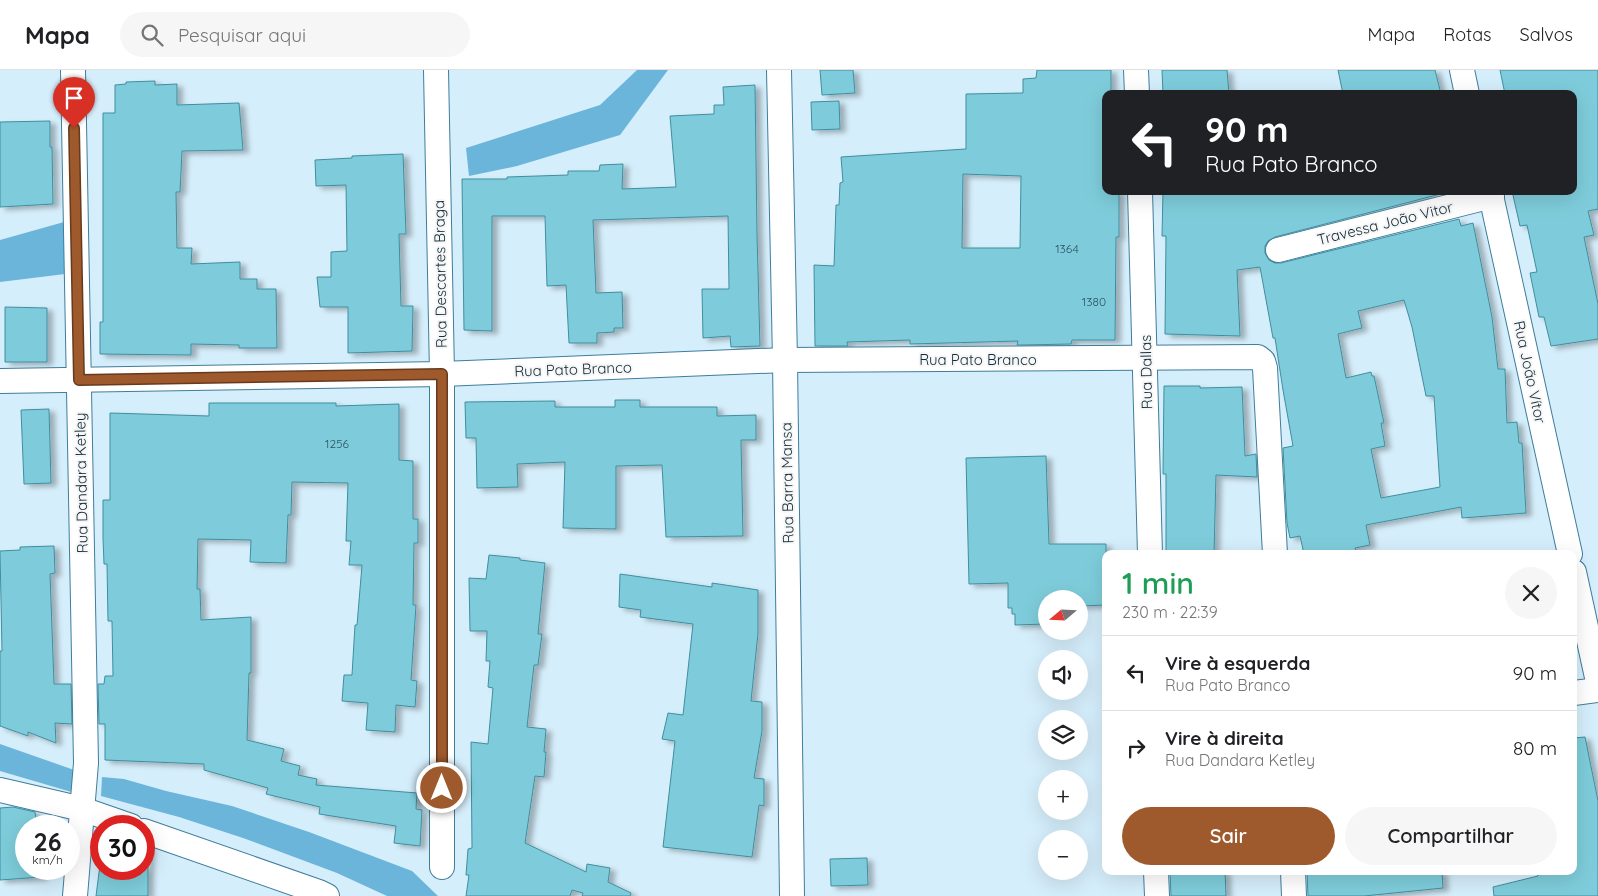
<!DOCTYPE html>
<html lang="pt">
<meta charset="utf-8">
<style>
:root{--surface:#fff;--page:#f6f6f6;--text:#202124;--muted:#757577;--line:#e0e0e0;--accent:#9e5a2c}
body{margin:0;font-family:Quicksand,sans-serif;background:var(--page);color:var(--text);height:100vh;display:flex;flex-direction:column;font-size:19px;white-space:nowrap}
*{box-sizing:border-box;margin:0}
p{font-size:16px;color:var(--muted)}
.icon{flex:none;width:28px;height:28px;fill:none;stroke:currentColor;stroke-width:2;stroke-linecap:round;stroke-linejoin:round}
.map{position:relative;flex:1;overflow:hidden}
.details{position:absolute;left:1102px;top:480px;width:475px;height:325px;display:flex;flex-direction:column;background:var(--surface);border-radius:10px;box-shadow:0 5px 20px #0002}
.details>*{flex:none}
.top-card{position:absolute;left:1102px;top:20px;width:475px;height:105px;border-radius:10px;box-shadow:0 5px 20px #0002;background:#202124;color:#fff;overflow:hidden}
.needle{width:32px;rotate:251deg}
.controls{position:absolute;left:1038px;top:520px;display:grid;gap:10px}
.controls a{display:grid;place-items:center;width:50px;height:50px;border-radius:50%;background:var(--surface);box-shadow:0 5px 20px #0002;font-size:25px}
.speed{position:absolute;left:15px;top:745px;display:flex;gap:10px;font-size:25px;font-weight:700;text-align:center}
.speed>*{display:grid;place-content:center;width:65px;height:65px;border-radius:50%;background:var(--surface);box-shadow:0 5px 20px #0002;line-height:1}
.speed small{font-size:12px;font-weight:400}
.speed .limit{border:8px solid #d22;background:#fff;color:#111}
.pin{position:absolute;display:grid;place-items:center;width:42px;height:42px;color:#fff;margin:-51px -21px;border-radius:50% 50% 50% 0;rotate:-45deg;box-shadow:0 0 5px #0007}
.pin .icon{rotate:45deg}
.me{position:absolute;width:55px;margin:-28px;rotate:0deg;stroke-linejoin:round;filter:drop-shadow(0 0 4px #0008)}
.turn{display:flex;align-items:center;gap:18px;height:105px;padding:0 20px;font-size:22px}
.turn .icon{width:65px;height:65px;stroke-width:2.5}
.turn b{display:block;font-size:35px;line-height:42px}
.round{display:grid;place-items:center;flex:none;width:52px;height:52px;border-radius:26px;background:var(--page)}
.headline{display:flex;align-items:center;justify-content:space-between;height:85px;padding:0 20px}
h1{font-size:30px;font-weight:600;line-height:38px;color:#1e9e55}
.primary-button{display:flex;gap:10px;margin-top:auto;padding:10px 20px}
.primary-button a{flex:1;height:58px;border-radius:30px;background:var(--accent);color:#fff;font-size:20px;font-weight:600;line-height:58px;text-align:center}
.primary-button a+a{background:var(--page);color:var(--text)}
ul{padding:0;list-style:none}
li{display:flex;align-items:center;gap:15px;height:75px;padding:0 20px;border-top:1px solid var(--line)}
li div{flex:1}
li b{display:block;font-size:19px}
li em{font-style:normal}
header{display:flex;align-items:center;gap:30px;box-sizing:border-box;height:70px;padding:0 25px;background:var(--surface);border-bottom:1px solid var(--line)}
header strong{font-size:24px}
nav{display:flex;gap:28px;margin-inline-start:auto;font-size:18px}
.search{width:350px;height:45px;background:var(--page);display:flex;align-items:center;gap:12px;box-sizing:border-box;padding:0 18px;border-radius:28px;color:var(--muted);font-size:19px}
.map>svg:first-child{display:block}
</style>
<header>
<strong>Mapa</strong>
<div class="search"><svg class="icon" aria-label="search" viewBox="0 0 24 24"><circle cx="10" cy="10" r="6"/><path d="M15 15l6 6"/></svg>Pesquisar aqui</div>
<nav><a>Mapa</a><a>Rotas</a><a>Salvos</a></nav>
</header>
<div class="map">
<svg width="1598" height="826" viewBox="0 0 1598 826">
<defs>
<filter id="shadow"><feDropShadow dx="5.5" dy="3" stdDeviation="2.5" flood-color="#0004"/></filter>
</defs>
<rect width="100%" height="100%" fill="#d5eefb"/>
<!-- water -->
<g fill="#6bb5da">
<path d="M637 0H668L620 65 517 96 469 106 466 78 600 35Z"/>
<path d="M64 152 65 204 0 212V170Z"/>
<path d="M0 674 77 701 75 723 0 701Z"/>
<path d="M102 707 124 709 166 721 232 736 309 762 412 801 438 826H387L337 803 243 768 179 747 101 726Z"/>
</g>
<!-- building -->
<g fill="#7eccdb" stroke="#408e9d" fill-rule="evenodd" filter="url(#shadow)">
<path d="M820 0H853L855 23 822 25Z"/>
<path d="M1037 0H1111V24H1106V121H1119V167H1116L1115 270H1072L1071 274 1022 275H1017L1018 271 910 274V270L847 272 848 276H815L814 195 834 196 836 135H839L840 113 843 112 841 87 966 79V24L1023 23V9L1036 8ZM963 104 1021 106 1020 178H962Z"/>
<path d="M1162 0H1227L1229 24H1163Z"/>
<path d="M1338 0H1435L1441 24H1343Z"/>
<path d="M1500 0H1598V139L1588 141 1594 165 1584 167 1598 234V269L1551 276 1544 247H1539L1530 203 1537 202 1527 155 1520 156 1512 121H1574V24H1505Z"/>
<path d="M155 11V15L177 14V35L239 33 243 80 182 81 180 122H176L177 178H192L191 194 240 192V209H257V219H276L277 278H239V275L191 274V285L100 284V252H103V43H115V15L126 14V12Z"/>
<path d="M755 15 757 165 760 276 731 277 730 266 703 268 702 219H729L728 146 593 150 596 223 622 222 623 258H614V262L597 263V273H569L566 215 547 216 545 146H492V261L464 260 462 109H507V107L568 105V101H599L600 95 623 94 622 119 676 117 670 46 714 44V35H724L723 17Z"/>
<path d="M839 31 840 59 812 60 811 32Z"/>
<path d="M50 51V77H52L53 134 0 137V52Z"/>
<path d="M403 84 406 164H399L401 236H413L412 281 348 283V237H320L317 207H331V182L347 181 346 115 316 116 315 90 352 88V86Z"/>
<path d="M1163 121H1452L1275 167 1268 171 1265 176V183L1269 190 1275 193H1281L1459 149 1461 156 1473 153 1492 247 1498 299H1505L1507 353 1517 352 1519 373H1522L1526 443 1462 448 1461 437 1366 455 1370 475 1355 478 1356 481 1339 484H1304L1300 466 1290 468 1287 453 1283 378 1293 376 1283 320 1275 268H1273L1260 197 1237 200 1240 266 1165 264 1166 166H1162ZM1404 230 1412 257 1426 326H1434L1440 417 1381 428 1371 379 1385 376 1381 353H1384L1374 306H1372L1371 302 1346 308 1338 264 1362 258 1358 241Z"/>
<path d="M5 237 47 238V292H5Z"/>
<path d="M1164 316H1200V318L1242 317 1245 386 1256 384 1257 407 1216 405 1214 484H1166V404H1163Z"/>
<path d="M615 330H640V337H717V346L756 345V370H741L743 466 666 467 662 395 616 396V459L563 458 565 392 517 394 518 417 477 418 476 368H466L465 332 555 331V337H615Z"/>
<path d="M209 333H336V336L399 334V390L413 391V449H418V473H414L413 535H416L411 610 417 611 415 637 396 635 395 662 366 660 368 633 342 631 344 605H352L355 555H357L362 495H349L351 471H346L348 413 292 412 291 445H288L286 493 250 492 251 470 198 469 197 519H200L201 550 251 547V603H249L247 670 284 679 281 691 300 696 298 705 317 709 316 715 417 723 416 739 422 740 420 776 394 773 396 756 319 744 320 737 266 724 268 718 204 700V694L105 690V654H99L98 614H104L105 606H113L112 551H108L107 494H104L103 468V430H110V343L209 346Z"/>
<path d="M49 339 51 413 24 414 21 340Z"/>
<path d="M1046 386 1049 474H1106V535L1079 536V529H1046V554L1015 555V544H1012V538H1008V513L969 514 966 388Z"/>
<path d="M54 476 55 503 50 504 54 614H71L72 654 55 653 56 673 28 662V666L0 656V581H2L0 481 20 480V477Z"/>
<path d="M489 485 520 488V490L545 493 538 564H542L538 595H534L527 657 546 659 544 682H546L544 707 535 706 525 773 586 802 587 794 610 798 608 812 631 823 630 826H582L583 823 572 820 570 826H466L469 805H466L468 779 472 778 471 672 488 674 493 618 488 617 490 591H486L487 561H470L469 508 486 509Z"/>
<path d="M620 504 712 517V513L758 520V563L751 631 762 632V661L754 708 764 709V736L759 735 752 787 663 777 675 671 662 669 668 643 683 645 693 554 640 547 641 540 619 537Z"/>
<path d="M1585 667 1598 731V826H1494L1493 817 1538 806 1536 801H1574V668Z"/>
<path d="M13 737 35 742 37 756H26V799H41L42 807 0 810V738Z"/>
<path d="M144 775 149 777 148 798V826H96L101 787V799H144Z"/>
<path d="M867 788 868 815 831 816 830 789Z"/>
<path d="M1170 801H1225L1226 826H1171Z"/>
<path d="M1307 801H1442L1443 818 1364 826H1308Z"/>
</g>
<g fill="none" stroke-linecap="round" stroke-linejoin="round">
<!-- street casing -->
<g stroke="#3f7d9b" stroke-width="26">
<g id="street">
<path d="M73 0 86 693 75 826"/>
<path d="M436 0 442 304V797"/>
<path d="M779 0 785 290 792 826"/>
<path d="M1136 0 1137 24"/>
<path d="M1462 0 1467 24"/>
<path d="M1140 121 1150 484"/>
<path d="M1490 121 1570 484"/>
<path d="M1278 180 1492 126"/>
<path d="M0 311 442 304 785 290 1258 287 1263 291 1265 298 1275 484"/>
<path d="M1574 502 1598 612"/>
<path d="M1574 623 1598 620"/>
<path d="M0 720 82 739 131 756"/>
<path d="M144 761 319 822 327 826"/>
<path d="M1156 801 1157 826"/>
<path d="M1293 801 1294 826"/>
</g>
</g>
<!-- street -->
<use href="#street" stroke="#fff" stroke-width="24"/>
</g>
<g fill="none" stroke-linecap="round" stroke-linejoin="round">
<!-- route casing -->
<g stroke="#673a1d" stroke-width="12">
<path id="route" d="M74 58 79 310 442 304V718"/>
</g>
<!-- route -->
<use href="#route" stroke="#9e5a2c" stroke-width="9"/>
</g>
<g text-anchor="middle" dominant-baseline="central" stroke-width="4" stroke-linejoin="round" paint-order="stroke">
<!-- number labels -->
<g font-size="12" fill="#2c5361">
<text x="1067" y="178">1364</text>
<text x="1094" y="231">1380</text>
<text x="337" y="373">1256</text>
</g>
<!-- street labels -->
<g font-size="15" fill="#112b38" stroke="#f6f6f6">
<text transform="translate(1385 153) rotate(-14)">Travessa João Vitor</text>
<text transform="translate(440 204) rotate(-91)">Rua Descartes Braga</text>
<text x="978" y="289">Rua Pato Branco</text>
<text transform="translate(573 299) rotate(-2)">Rua Pato Branco</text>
<text transform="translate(1146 302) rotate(-91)">Rua Dallas</text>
<text transform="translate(1530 302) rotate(78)">Rua João Vítor</text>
<text transform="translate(81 413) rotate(-91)">Rua Dandara Ketley</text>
<text transform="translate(787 413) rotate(-91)">Rua Barra Mansa</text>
</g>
</g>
</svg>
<div class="controls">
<a><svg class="needle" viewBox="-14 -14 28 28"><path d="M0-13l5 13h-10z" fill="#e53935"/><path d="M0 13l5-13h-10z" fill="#757577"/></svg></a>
<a><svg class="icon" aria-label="sound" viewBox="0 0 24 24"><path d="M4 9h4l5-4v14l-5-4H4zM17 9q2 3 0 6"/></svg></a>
<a><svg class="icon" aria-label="layers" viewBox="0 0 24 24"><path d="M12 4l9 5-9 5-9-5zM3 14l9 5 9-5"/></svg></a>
<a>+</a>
<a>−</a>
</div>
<div class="speed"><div>26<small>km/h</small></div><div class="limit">30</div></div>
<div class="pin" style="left:74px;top:58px;background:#d93025"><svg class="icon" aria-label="arrive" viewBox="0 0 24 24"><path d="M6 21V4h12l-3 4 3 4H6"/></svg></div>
<svg class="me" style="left:442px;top:718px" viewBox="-20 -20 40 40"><circle r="17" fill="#9e5a2c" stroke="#fff" stroke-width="3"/><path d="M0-11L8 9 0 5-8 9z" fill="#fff"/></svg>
<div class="top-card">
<div class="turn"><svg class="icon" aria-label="left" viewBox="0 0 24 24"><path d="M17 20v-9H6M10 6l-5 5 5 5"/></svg><div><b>90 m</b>Rua Pato Branco</div></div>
</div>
<section class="details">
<div class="headline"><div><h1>1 min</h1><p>230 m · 22:39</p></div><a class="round"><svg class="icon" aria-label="close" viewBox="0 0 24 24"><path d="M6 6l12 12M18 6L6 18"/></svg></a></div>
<ul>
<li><svg class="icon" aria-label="left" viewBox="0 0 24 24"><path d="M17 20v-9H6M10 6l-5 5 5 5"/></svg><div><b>Vire à esquerda</b><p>Rua Pato Branco</p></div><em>90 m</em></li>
<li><svg class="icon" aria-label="right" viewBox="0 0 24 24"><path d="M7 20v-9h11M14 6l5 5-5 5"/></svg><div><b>Vire à direita</b><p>Rua Dandara Ketley</p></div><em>80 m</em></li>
</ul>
<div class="primary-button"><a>Sair</a><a>Compartilhar</a></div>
</section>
</div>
